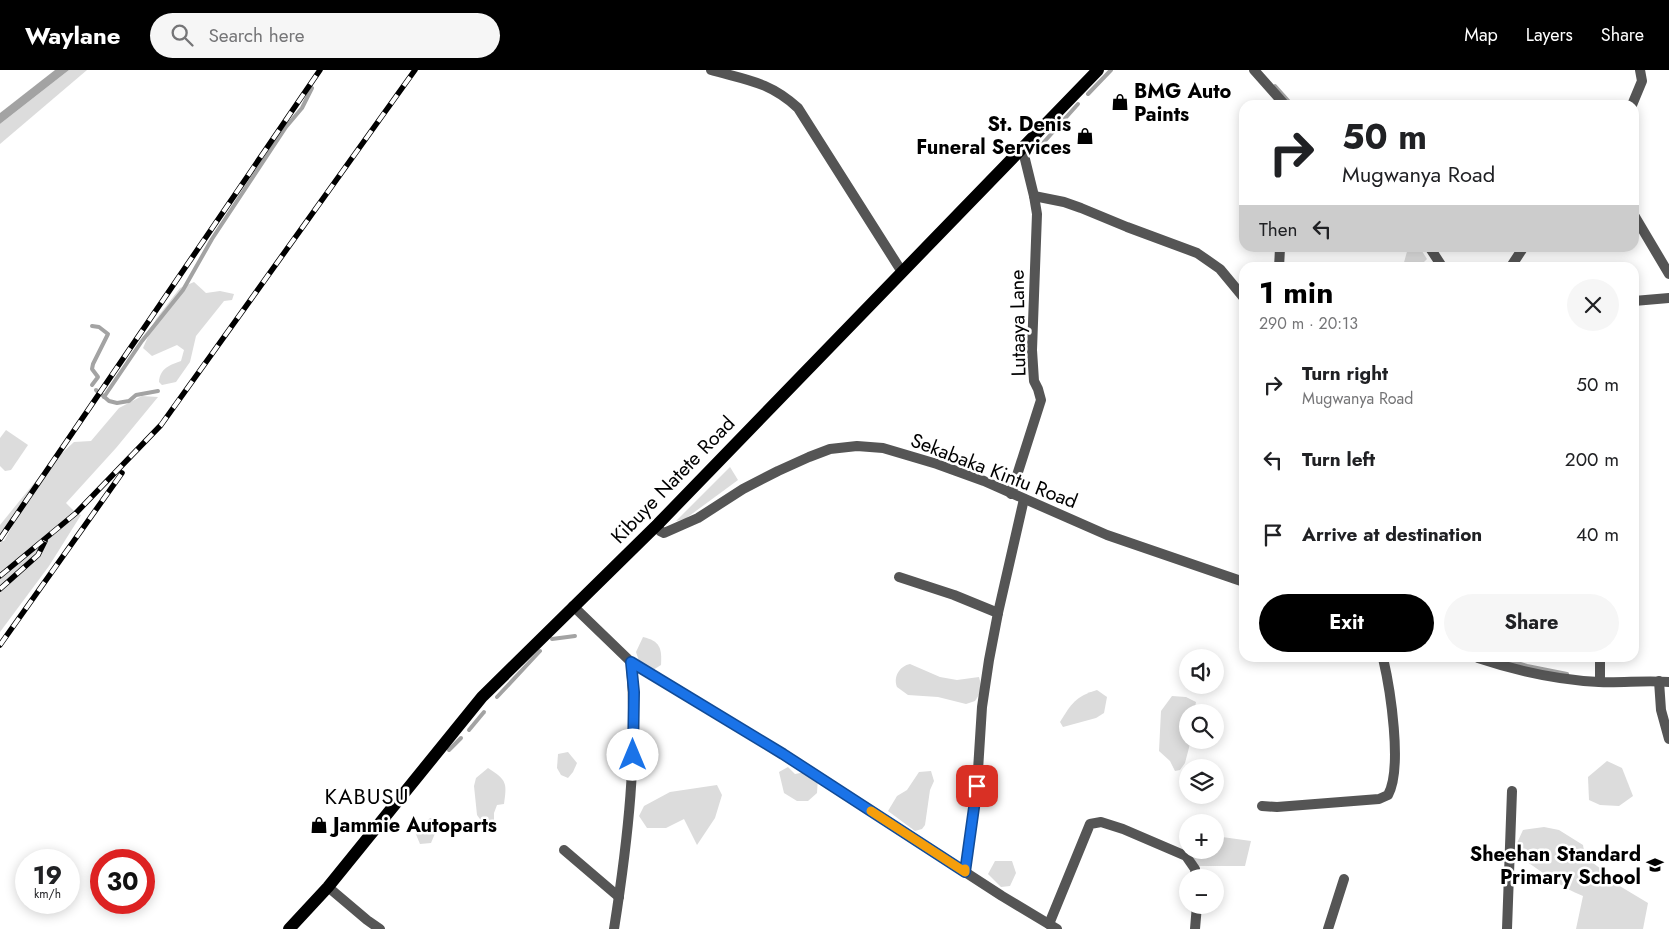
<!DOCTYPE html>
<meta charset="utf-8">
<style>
:root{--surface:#fff;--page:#f6f6f6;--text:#202124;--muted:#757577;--accent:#000}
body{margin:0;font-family:Jost,sans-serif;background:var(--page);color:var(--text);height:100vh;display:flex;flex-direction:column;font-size:19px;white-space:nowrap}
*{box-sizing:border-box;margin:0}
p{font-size:16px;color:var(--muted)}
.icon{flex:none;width:28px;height:28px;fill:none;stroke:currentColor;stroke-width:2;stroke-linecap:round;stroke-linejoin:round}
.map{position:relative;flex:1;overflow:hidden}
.panel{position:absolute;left:1239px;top:192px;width:400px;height:400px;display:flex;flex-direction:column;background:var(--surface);border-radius:15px;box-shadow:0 2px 12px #0003}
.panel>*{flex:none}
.top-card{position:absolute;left:1239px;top:30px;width:400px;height:152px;border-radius:15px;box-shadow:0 2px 12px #0003;background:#fff;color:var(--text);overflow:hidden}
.fabs{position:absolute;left:1179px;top:579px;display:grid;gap:10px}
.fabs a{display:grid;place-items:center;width:45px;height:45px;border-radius:50%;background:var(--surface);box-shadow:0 2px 12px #0003;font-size:25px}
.speed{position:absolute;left:15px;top:779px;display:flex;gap:10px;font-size:25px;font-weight:700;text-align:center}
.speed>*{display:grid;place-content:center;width:65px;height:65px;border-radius:50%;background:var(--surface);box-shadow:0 2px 12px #0003;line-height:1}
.speed small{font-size:12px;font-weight:400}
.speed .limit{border:8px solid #d22;background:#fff;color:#111}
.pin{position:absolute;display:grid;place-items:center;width:42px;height:42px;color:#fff;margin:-21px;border-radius:10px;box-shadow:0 2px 8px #0006}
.me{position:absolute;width:55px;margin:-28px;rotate:0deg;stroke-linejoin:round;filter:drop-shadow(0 0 4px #0008)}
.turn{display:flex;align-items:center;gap:18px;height:105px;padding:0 20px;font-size:22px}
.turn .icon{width:65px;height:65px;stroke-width:2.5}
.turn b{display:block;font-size:35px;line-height:42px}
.then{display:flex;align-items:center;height:48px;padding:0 20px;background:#0003;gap:10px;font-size:19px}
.round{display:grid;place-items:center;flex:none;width:52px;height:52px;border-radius:26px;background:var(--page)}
.overview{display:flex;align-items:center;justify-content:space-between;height:85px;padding:0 20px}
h1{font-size:30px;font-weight:700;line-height:38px;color:var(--accent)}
.cta{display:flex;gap:10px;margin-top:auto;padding:10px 20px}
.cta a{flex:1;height:58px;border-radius:30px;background:var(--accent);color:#fff;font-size:20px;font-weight:700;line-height:58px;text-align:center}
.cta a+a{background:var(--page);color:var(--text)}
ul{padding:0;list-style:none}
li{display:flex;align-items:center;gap:15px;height:75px;padding:0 20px}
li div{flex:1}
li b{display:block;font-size:19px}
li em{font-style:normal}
header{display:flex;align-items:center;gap:30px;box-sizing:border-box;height:70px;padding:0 25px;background:var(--accent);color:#fff}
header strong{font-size:24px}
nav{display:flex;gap:28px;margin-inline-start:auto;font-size:18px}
.search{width:350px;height:45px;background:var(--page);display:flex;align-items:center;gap:12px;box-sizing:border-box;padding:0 18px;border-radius:28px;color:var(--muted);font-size:19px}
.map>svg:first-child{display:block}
</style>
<header>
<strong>Waylane</strong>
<div class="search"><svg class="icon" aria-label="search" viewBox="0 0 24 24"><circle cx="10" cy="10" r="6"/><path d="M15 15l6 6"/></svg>Search here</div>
<nav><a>Map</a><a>Layers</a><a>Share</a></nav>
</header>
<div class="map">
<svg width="1669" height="859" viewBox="0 0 1669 859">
<rect width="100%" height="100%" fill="#fff"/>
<!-- green -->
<g fill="#dcdcdc">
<path d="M69 0H87L0 74V54Z"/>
<path d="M1408 178H1420L1427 189 1419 197 1403 196Z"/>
<path d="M194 212 206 223 220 221 234 224 232 230 224 231 196 266 190 292 176 312 162 315 159 312C160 298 170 295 181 291L184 280 177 275 152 286 143 278 156 249 180 218Z"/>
<path d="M142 326 158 327 116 378 66 433 75 442 0 504V473L2 471H4L15 451 59 386 74 372 91 371 119 338Z"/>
<path d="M6 360 28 375 11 400 5 401 0 396V368Z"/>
<path d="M730 397 738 410 685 449 676 451Z"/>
<path d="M39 407 41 408 0 468V455Z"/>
<path d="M76 443 81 445 49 496 0 562V508Z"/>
<path d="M643 567C660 571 662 578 661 595L653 600 640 594 636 582Z"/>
<path d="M910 594 940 607 957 610 979 607C982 617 981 623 975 631L966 634 938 627 908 625 897 617C893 606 900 596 910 594Z"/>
<path d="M1097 620 1107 627 1104 643 1096 648 1063 657 1060 652C1071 634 1076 626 1097 620Z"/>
<path d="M1172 626 1186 627 1196 632 1194 642H1188V670H1191L1185 693 1180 700 1175 701 1170 691 1159 681 1161 641Z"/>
<path d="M568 682 577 693 573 702 568 708 561 705 557 698 558 684Z"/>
<path d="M1607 691 1622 698 1633 726 1619 736 1600 735 1589 730 1588 707Z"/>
<path d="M788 697 795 704 811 701 818 707 817 723 808 731H797L784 723 779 702Z"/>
<path d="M488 698C507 710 507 713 504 734L497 735 494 743V752L485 756 477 745 474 716 476 708Z"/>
<path d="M931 701 934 711 930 720 925 755 922 759 915 761 888 741 897 726 907 720 919 702Z"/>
<path d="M717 715 722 725 715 748 697 775 684 749 666 758H647L639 746 644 736 670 722Z"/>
<path d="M430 748H438L439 754 431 773 420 774 415 762Z"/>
<path d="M1544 757 1559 760 1583 775 1585 787 1601 799 1603 806 1648 833 1643 859H1576L1583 826C1560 817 1542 801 1521 788L1517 773 1523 760Z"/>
<path d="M1215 766 1251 771 1245 796H1195L1191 780H1215Z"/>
<path d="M995 791H1012L1016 803 1010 816 1001 817 988 804Z"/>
</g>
<!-- water -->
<path fill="#a3a3a3" d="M55 0H69L0 54V43Z"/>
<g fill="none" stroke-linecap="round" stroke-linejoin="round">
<!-- stream -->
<g stroke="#a3a3a3" stroke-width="4">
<path d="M1275 16 1292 35"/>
<path d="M1088 24 1111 0"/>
<path d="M1035 82 1078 34"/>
<path d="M92 256 99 257 108 264 93 294 92 299 98 307 92 315"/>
<path d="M96 320 98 322"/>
<path d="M101 324 109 331 117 333 129 331 136 325 158 321"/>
<path d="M104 327 142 271 183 220 212 169 286 57 302 38 312 18"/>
<path d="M552 569 575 566"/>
<path d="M1500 588 1527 596 1567 604"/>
<path d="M497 627 540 581"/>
<path d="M469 660 484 642"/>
<path d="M449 680 461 668"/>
</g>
<!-- minor -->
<g stroke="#555" stroke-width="10">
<path d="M711 0C747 10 770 12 798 38L902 202"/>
<path d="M1254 0 1285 35"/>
<path d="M1632 35 1642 11 1640 0"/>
<path d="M1034 126 1064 132 1081 138 1127 157 1197 183 1220 199 1244 228"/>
<path d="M1634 145 1669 204"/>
<path d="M1430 178 1443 198"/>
<path d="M1279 198 1280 178"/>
<path d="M1510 198 1523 178"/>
<path d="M1634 231 1669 228"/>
<path d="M1011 424 1041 330 1038 319 1034 311 1032 280 1037 144 1034 126 1022 77"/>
<path d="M899 507 954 525 998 543"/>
<path d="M1659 611 1661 640 1669 669"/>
<path d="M1600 612V588"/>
<path d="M1262 736 1277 737 1379 729 1388 725C1403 698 1390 618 1383 588"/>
<path d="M564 780 619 827"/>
<path d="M965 802 977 716 982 637 989 590 998 543 1024 429"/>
<path d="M328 817 367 850 380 859"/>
<path d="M1049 854 1090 754 1101 752 1123 759 1186 786 1195 799 1196 808"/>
<path d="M614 859C628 770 638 682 631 592"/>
<path d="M1195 859 1197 835"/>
<path d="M1328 859 1344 809"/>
<path d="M1507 859 1512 721"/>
</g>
<!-- tertiary -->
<g stroke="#555" stroke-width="10">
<path d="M658 454 660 461 664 463 698 448 743 419 778 401 809 387 830 379 857 376 883 378 937 394 984 411 1107 465 1244 512"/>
<path d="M573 536 631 592 783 684 1002 826 1057 859"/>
<path d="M1478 588C1517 601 1558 610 1599 612 1623 613 1646 610 1669 612"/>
</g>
<!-- primary -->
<path stroke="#000" stroke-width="12" d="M289 859 328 817 482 627 658 454 1098 0"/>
<!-- rail casing -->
<g stroke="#000" stroke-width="5.5">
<g id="rail">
<path d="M0 469 320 0"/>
<path d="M0 506 76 443 161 355 415 0"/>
<path d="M0 519 38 485 45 471"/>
<path d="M0 575 122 403"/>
</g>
</g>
<!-- rail -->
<use href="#rail" stroke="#fff" stroke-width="4" stroke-dasharray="11" stroke-linecap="butt"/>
</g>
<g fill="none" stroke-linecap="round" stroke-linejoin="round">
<!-- route casing -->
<g stroke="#114b97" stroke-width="12">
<path id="route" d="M633 685 634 622 631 592 783 684 965 802 977 716"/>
</g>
<!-- route -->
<use href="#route" stroke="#1a73e8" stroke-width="9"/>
<!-- slow -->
<path stroke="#f59e0b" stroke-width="9" d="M871 741 965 802V799"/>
</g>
<!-- icons -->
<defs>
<g id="shop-bare" transform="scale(1.35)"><path d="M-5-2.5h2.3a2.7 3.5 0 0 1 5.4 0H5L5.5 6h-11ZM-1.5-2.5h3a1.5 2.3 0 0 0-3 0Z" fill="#000" stroke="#fff" stroke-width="2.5" paint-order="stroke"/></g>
<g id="school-bare" transform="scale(1.35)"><path d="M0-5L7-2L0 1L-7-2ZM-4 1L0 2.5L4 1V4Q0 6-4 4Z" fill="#000" stroke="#fff" stroke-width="2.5" paint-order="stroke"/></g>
</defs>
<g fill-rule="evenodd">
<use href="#shop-bare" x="1120" y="32"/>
<use href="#shop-bare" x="1085" y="66"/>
<use href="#shop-bare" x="319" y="755"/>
<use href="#school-bare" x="1655" y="795"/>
</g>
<g text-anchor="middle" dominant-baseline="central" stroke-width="5" stroke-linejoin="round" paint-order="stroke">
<!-- poi labels -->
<g font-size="20" font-weight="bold" fill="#000" stroke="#fff" text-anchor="start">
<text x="1134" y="21">BMG Auto<tspan x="1134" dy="23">Paints</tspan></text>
<text x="1071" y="54" text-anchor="end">St. Denis<tspan x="1071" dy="23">Funeral Services</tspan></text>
<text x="333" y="755">Jammie Autoparts</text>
<text x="1641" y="784" text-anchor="end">Sheehan Standard<tspan x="1641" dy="23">Primary School</tspan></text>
</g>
<!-- street labels -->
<g font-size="20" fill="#000" stroke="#fff">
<text transform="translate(1018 253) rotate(-91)">Lutaaya Lane</text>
<text transform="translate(994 401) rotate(21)">Sekabaka Kintu Road</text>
<text transform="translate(673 410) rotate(-46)">Kibuye Natete Road</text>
</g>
<!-- quarter labels -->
<g font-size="22" letter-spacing="1" fill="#000" stroke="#fff">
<text x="367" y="726">KABUSU</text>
</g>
</g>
</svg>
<div class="fabs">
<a><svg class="icon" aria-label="sound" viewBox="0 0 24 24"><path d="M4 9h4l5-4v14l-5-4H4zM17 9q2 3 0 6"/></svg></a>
<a><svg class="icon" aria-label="search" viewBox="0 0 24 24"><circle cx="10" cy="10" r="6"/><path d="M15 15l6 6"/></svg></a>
<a><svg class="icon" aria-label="layers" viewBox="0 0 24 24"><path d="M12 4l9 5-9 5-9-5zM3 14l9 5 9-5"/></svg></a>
<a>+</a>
<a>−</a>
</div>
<div class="speed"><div>19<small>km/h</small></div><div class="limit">30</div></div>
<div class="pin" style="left:977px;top:716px;background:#d93025"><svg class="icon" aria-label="arrive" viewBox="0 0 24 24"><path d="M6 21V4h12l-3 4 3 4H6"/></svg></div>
<svg class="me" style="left:633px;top:685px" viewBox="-20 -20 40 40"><circle r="19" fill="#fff"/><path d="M0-13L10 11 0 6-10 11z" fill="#1a73e8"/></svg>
<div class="top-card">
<div class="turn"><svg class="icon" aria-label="right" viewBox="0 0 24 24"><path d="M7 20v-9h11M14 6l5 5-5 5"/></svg><div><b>50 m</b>Mugwanya Road</div></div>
<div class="then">Then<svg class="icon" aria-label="left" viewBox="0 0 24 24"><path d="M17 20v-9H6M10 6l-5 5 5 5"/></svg></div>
</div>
<section class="panel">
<div class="overview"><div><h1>1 min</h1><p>290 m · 20:13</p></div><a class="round"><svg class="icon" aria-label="close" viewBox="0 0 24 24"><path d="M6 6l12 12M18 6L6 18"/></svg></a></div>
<ul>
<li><svg class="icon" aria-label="right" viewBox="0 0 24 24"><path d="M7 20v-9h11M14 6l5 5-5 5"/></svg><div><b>Turn right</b><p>Mugwanya Road</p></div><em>50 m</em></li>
<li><svg class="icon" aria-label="left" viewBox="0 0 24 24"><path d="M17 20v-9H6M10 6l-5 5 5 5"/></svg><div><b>Turn left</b></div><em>200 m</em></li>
<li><svg class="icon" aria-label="arrive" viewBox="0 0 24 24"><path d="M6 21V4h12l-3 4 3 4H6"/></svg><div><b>Arrive at destination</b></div><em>40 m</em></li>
</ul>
<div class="cta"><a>Exit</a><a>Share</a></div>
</section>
</div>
